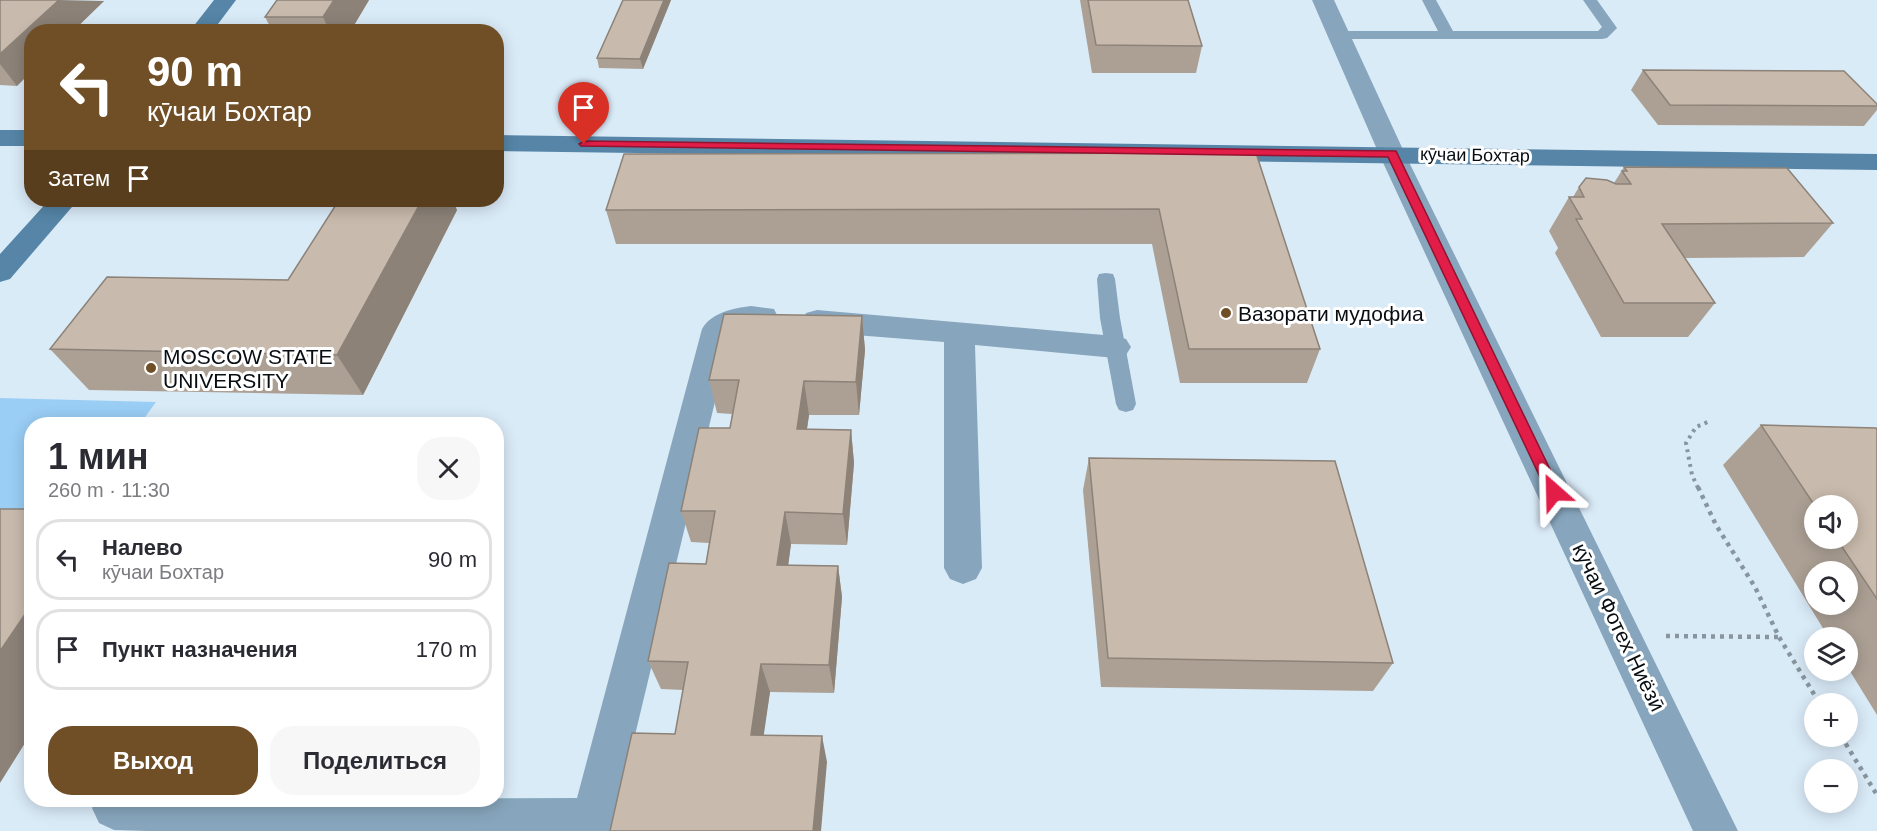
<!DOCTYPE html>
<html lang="ru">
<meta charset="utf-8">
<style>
:root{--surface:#fff;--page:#f7f7f7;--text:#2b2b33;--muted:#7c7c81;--line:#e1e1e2;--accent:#704e26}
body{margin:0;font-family:Arial,sans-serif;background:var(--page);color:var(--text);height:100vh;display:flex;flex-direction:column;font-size:22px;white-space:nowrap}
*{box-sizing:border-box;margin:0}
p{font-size:20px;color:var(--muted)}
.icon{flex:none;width:33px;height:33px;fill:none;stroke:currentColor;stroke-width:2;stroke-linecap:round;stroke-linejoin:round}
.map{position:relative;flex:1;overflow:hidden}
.details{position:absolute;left:24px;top:417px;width:480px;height:390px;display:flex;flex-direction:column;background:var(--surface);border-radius:24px;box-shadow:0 3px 15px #0003}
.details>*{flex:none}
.banner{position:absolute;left:24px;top:24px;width:480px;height:183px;border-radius:24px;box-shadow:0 3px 15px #0003;background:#704e26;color:#fff;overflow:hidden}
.tools{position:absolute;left:1804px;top:495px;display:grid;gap:12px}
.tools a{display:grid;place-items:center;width:54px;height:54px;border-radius:50%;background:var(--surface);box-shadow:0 3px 15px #0003;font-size:30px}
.pin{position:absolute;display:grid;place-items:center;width:51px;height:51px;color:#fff;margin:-62px -26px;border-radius:50% 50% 50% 0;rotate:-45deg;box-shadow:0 0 6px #0007}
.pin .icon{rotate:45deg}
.me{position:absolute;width:66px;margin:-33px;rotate:335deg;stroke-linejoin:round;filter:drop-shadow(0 0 4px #0008)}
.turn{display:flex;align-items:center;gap:21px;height:126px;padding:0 24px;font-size:27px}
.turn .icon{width:78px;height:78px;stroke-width:2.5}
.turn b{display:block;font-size:42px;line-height:51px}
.then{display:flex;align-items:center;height:57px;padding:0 24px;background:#0003;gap:12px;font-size:22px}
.round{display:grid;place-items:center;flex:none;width:63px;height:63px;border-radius:24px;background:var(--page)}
.head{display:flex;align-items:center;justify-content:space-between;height:102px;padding:0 24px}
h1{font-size:36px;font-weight:600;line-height:45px}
.primary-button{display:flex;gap:12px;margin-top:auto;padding:12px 24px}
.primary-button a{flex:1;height:69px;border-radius:24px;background:var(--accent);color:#fff;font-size:24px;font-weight:600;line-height:69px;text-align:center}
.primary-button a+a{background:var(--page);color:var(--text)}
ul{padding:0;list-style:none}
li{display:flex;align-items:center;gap:18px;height:81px;margin:0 12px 9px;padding:0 12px;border:3px solid var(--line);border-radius:24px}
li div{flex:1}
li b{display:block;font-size:22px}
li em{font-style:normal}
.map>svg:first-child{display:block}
</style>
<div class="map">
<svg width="1877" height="831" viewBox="0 0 1877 831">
<rect width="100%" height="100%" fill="#daebf8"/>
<!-- green -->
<path fill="#9acef5" d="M0 398 156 402 140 424H32L31 536 0 535Z"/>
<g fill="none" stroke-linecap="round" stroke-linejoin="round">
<!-- path-far1 -->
<path stroke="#88959f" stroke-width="4" stroke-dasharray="3 4.5" stroke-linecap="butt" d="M1698 488 1692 475 1686 443 1696 427 1710 421"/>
<!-- path -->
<g stroke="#88959f" stroke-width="4.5" stroke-dasharray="4 5" stroke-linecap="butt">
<path d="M1698 487 1716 525 1755 587 1779 637 1820 704"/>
<path d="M1666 636 1779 637"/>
<path d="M1841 736 1877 795"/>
</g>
<!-- lane -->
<g fill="#87a6bd" fill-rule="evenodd">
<path d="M1422 0H1436L1453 31H1598L1602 27 1583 0H1597L1617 28 1607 38 1602 39H1339L1332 35 1339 31H1438Z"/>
<path d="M1106 273 1113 274 1115 279 1120 318 1136 404 1133 410 1126 412 1119 410 1116 404 1100 318 1097 279 1099 274Z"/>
</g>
<!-- street -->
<g fill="#87a6bd" fill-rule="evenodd">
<path d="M1312 0H1334L1405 154 1738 831H1693L1379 154Z"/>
<path d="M751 306 774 309 778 317 774 325 742 329 731 335 612 831H147L114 830 99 823 92 808 96 800 577 798 702 329C711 313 733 308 751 306Z"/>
<path d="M817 310 1115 336 1126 339 1131 347 1126 355 1115 358 975 345 982 568 976 579 963 584 950 579 944 568V342L817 332 806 329 802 321 806 313Z"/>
</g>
<!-- secondary -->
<g fill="#5685a7" fill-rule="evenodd">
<path d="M214 0H236L212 32H189Z"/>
<rect x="0" y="130" width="32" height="16"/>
<path d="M496 135 1877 154V170L496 151Z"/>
<path d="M49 200H78L10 279 0 282V254Z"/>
</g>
</g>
<!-- wall -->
<g fill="#aca094" fill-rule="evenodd">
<path d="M369 0 350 32H273L265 17Z"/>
<path d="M623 0H671L643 69 599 68 597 58Z"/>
<path d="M1080 0H1188L1202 46 1196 73H1092Z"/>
<path d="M0 1H104L72 32H32L17 86 0 85Z"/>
<path d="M1643 70 1877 104V110L1864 126 1658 125 1631 90Z"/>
<path d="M1256 153 1320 349 1307 383H1180L1152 244H616L606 210Z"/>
<path d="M1624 167 1833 223 1804 257 1685 258 1715 303 1688 337H1601L1555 253 1558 248 1549 231 1569 197H1573L1579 187 1614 183Z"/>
<path d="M457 210 363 395 89 390 50 349 288 280Z"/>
<path d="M862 316 865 350 859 415H809L807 429 851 430 854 463 847 545 791 544 788 566H838L842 597 834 693 770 692 763 735 827 762 675 734 683 690 661 689 648 661 706 564 709 543 691 542 681 511 730 428 732 414 717 413 709 380Z"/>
<path d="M1761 425 1877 430V715L1848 668V638H1829L1723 465ZM1815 506 1848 538H1815ZM1815 572H1848V604H1815Z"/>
<path d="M1089 458 1393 663 1373 691 1101 687 1083 490Z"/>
</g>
<!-- shaded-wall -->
<g fill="#8c8278">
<path d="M59 0 104 1 72 32H32V71L17 86 0 64V54Z"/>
<path d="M334 0H369L350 32H330L323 17Z"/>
<path d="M664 0H671L643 69 640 59Z"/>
<path d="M422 200H453L457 210 363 395 337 355Z"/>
<path d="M862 316 865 350 859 415 856 382Z"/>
<path d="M804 381 809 415 802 462 797 429Z"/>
<path d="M851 430 854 463 847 545 843 514Z"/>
<path d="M785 512 791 544 784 596 777 565Z"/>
<path d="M838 566 842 597 834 693 829 665Z"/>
<path d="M32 604V732L0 783V651Z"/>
<path d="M761 664 770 692 760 761 751 735Z"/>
<path d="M822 736 827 762 821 831H813Z"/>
</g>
<!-- building -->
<g fill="#c8baac" stroke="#8c8278" stroke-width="1.5">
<path d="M1 0H59L0 54V1Z"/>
<path d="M277 0H334L323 17H265Z"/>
<path d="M623 0H664L640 59 597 58Z"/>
<path d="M1088 0H1188L1202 46 1096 45Z"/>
<path d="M1643 70 1844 71 1877 104V106L1670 105Z"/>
<path d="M1256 153 1320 349H1189L1159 209 606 210 624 154Z"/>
<path d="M1624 167 1787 168 1833 223 1662 224 1715 303H1624L1576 219H1582L1569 197H1584L1579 187 1586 178 1607 180 1616 184H1631L1622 171H1627Z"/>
<path d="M339 200H422L337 355 50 349 107 277 288 280Z"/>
<path d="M724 314 862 316 856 382 804 381 797 429 851 430 843 514 785 512 777 565 838 566 829 665 761 664 751 735 822 736 813 831H610L632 733 675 734 688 662 648 661 669 563 706 564 715 511H681L699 428H730L739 380H709Z"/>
<path d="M1761 425 1876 428 1877 430V599L1836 538H1848V506H1815Z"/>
<path d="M1089 458 1335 461 1393 663 1108 658Z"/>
<path d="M0 509H32V604L0 651Z"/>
</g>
<!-- route -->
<path fill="#e11d48" stroke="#92132f" stroke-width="1.5" d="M584 141 1396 151 1561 492 1559 496H1549L1388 157 581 146 579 144Z"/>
<!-- markers -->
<g fill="#704e26" stroke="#fff" stroke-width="2">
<circle cx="1226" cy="313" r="6"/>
<circle cx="151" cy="368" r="6"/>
</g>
<g text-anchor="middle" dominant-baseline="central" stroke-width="6" stroke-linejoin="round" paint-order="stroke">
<!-- far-street labels -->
<g font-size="18" fill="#070d11" stroke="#fff">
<text transform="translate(1475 155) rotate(1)">кӯчаи Бохтар</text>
</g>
<!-- poi labels -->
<g font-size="21" fill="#070d11" stroke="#fff" text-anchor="start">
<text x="1238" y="313">Вазорати мудофиа</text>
<text x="163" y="356">MOSCOW STATE<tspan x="163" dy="24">UNIVERSITY</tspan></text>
</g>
<!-- street labels -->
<g font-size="21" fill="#070d11" stroke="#fff">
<text transform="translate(1619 627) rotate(64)">кӯчаи Фотех Ниёзӣ</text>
</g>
</g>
</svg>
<div class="tools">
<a><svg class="icon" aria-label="sound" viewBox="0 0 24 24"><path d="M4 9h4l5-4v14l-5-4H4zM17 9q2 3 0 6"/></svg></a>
<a><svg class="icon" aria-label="search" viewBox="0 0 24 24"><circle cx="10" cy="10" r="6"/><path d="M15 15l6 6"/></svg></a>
<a><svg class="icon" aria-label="layers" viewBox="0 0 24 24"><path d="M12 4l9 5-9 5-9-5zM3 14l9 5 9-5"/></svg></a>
<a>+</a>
<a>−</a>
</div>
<div class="pin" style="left:584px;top:144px;background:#d93025"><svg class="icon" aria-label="arrive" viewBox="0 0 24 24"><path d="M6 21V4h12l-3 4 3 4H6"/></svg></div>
<svg class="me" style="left:1554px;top:492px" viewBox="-20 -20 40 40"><path d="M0-17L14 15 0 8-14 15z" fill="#e11d48" stroke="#fff" stroke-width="4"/></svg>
<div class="banner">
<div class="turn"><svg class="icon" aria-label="left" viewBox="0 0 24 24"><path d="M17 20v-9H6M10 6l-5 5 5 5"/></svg><div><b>90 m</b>кӯчаи Бохтар</div></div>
<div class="then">Затем<svg class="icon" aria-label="arrive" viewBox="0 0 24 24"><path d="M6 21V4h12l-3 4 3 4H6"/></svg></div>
</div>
<section class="details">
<div class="head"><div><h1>1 мин</h1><p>260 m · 11:30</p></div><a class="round"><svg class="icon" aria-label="close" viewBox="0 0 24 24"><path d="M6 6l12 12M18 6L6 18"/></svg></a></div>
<ul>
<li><svg class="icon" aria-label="left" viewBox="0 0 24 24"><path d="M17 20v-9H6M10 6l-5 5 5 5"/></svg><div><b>Налево</b><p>кӯчаи Бохтар</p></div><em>90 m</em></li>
<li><svg class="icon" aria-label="arrive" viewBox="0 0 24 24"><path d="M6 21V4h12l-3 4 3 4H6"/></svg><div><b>Пункт назначения</b></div><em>170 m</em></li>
</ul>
<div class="primary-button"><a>Выход</a><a>Поделиться</a></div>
</section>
</div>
